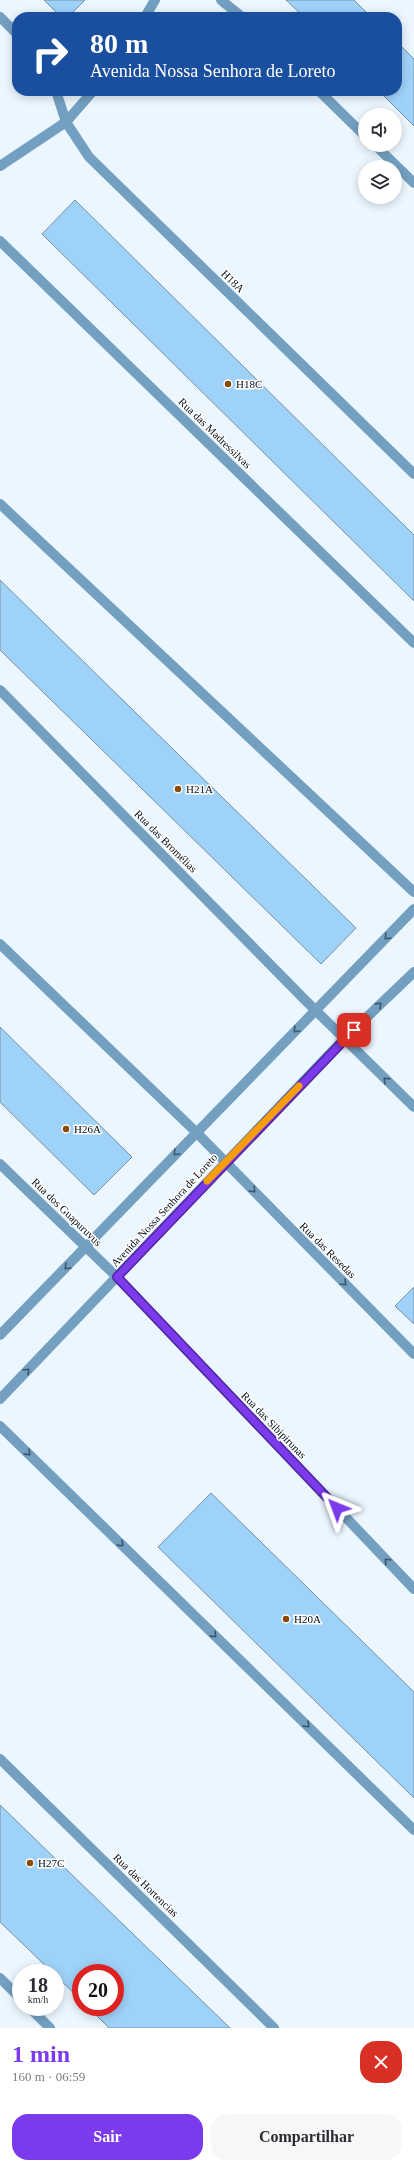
<!DOCTYPE html>
<html lang="pt">
<meta charset="utf-8">
<style>
:root{--surface:#fff;--page:#f7f7f7;--text:#2b2b33;--muted:#7c7c81;--accent:#7c3aed}
body{margin:0;font-family:Georgia,serif;background:var(--page);color:var(--text);height:100vh;display:flex;flex-direction:column;font-size:15px;white-space:nowrap}
*{box-sizing:border-box;margin:0}
p{font-size:13px;color:var(--muted)}
.icon{flex:none;width:22px;height:22px;fill:none;stroke:currentColor;stroke-width:2;stroke-linecap:round;stroke-linejoin:round}
.map{position:relative;height:2028px;overflow:hidden}
.drawer{display:flex;flex-direction:column;background:var(--surface);flex:1}
.drawer>*{flex:none}
.hud{position:absolute;left:12px;top:12px;width:390px;height:84px;border-radius:16px;box-shadow:0 2px 10px #0003;background:#1a4fa0;color:#fff;overflow:hidden}
.controls{position:absolute;left:358px;top:108px;display:grid;gap:8px}
.controls a{display:grid;place-items:center;width:44px;height:44px;border-radius:50%;background:var(--surface);box-shadow:0 2px 10px #0003;font-size:20px}
.speed{position:absolute;left:12px;top:1964px;display:flex;gap:8px;font-size:20px;font-weight:700;text-align:center}
.speed>*{display:grid;place-content:center;width:52px;height:52px;border-radius:50%;background:var(--surface);box-shadow:0 2px 10px #0003;line-height:1}
.speed small{font-size:10px;font-weight:400}
.speed .limit{border:6px solid #d22;background:#fff;color:#111}
.pin{position:absolute;display:grid;place-items:center;width:34px;height:34px;color:#fff;margin:-17px;border-radius:8px;box-shadow:0 2px 6px #0006}
.me{position:absolute;width:44px;margin:-22px;rotate:316deg;stroke-linejoin:round;filter:drop-shadow(0 0 3px #0008)}
.turn{display:flex;align-items:center;gap:14px;height:84px;padding:0 12px;font-size:18px}
.turn .icon{width:52px;height:52px;stroke-width:2.5}
.turn b{display:block;font-size:28px;line-height:34px}
.round{display:grid;place-items:center;flex:none;width:42px;height:42px;border-radius:16px;background:var(--page)}
.summary{display:flex;align-items:center;justify-content:space-between;height:68px;padding:0 12px}
h1{font-size:24px;font-weight:800;line-height:30px;color:var(--accent)}
.action{display:flex;gap:8px;margin-top:auto;padding:8px 12px}
.action a{flex:1;height:46px;border-radius:16px;background:var(--accent);color:#fff;font-size:16px;font-weight:800;line-height:46px;text-align:center}
.action a+a{background:var(--page);color:var(--text)}
.map>svg:first-child{display:block}
</style>
<div class="map">
<svg width="414" height="2028" viewBox="0 0 414 2028">
<rect width="100%" height="100%" fill="#ebf6ff"/>
<!-- building -->
<g fill="#9fd2f8" stroke="#7791a5">
<path d="M44 0H85L68 17H61Z"/>
<path d="M286 0H354L371 17H304Z"/>
<path d="M397 42 414 59V126L379 91H397Z"/>
<path d="M75 200 414 535V601L42 234Z"/>
<path d="M0 580 356 928 321 964 0 650Z"/>
<path d="M0 1027 132 1157 94 1195 0 1102Z"/>
<path d="M414 1287V1324L395 1306Z"/>
<path d="M211 1493 414 1692V1798L158 1547Z"/>
<path d="M0 1805 230 2028H109L88 2007H115V1973H81V2000L55 1975V1973H53L0 1922Z"/>
</g>
<g fill="none" stroke-linecap="round" stroke-linejoin="round">
<!-- service -->
<g stroke="#739fc1" stroke-width="10">
<path d="M221 0 242 17"/>
<path d="M0 17 17 34"/>
<path d="M145 17 155 0"/>
<path d="M56 91 66 122 89 157 414 474"/>
<path d="M319 91 365 136"/>
<path d="M375 145 414 183"/>
<path d="M0 166 66 122 93 91"/>
<path d="M0 241 414 643"/>
<path d="M0 504 414 892"/>
<path d="M0 690 304 999 414 1107"/>
<path d="M0 944 196 1132 414 1354"/>
<path d="M0 1164 117 1277 414 1589"/>
<path d="M0 1335 414 909"/>
<path d="M0 1399 344 1039 414 972"/>
<path d="M0 1426 414 1830"/>
<path d="M0 1759 274 2028"/>
<path d="M0 1978 21 1999"/>
<path d="M29 2007 50 2028"/>
</g>
</g>
<!-- one-way arrows -->
<defs><path id="oneway-chevron" d="M-2-3.5L2.5 0L-2 3.5" fill="none" stroke-width="1.6" stroke-linecap="round" stroke-linejoin="round"/></defs>
<g stroke="#3c566b">
<use href="#oneway-chevron" transform="translate(387 937) rotate(134)"/>
<use href="#oneway-chevron" transform="translate(379 1005) rotate(-44)"/>
<use href="#oneway-chevron" transform="translate(296 1030) rotate(134)"/>
<use href="#oneway-chevron" transform="translate(386 1080) rotate(-136)"/>
<use href="#oneway-chevron" transform="translate(176 1153) rotate(134)"/>
<use href="#oneway-chevron" transform="translate(253 1190) rotate(45)"/>
<use href="#oneway-chevron" transform="translate(67 1267) rotate(134)"/>
<use href="#oneway-chevron" transform="translate(344 1283) rotate(45)"/>
<use href="#oneway-chevron" transform="translate(27 1371) rotate(-46)"/>
<use href="#oneway-chevron" transform="translate(28 1453) rotate(44)"/>
<use href="#oneway-chevron" transform="translate(121 1544) rotate(44)"/>
<use href="#oneway-chevron" transform="translate(387 1561) rotate(-134)"/>
<use href="#oneway-chevron" transform="translate(214 1635) rotate(44)"/>
<use href="#oneway-chevron" transform="translate(307 1725) rotate(44)"/>
</g>
<g fill="none" stroke-linecap="round" stroke-linejoin="round">
<!-- route casing -->
<g stroke="#51269a" stroke-width="10">
<path id="route" d="M337 1508 117 1277 354 1030"/>
</g>
<!-- route -->
<use href="#route" stroke="#7c3aed" stroke-width="7"/>
<!-- slow -->
<path stroke="#f59e0b" stroke-width="7" d="M207 1181 299 1086"/>
</g>
<!-- markers -->
<g fill="#874b06" stroke="#fff" stroke-width="1.5">
<circle cx="228" cy="384" r="4"/>
<circle cx="178" cy="789" r="4"/>
<circle cx="66" cy="1129" r="4"/>
<circle cx="286" cy="1619" r="4"/>
<circle cx="30" cy="1863" r="4"/>
</g>
<g text-anchor="middle" dominant-baseline="central" stroke-width="3" stroke-linejoin="round" paint-order="stroke">
<!-- street labels -->
<g font-size="11" fill="#050d15" stroke="#fff">
<text transform="translate(233 281) rotate(44)">H18A</text>
<text transform="translate(215 433) rotate(44)">Rua das Madressilvas</text>
<text transform="translate(166 841) rotate(45)">Rua das Bromélias</text>
<text transform="translate(164 1210) rotate(-47)">Avenida Nossa Senhora de Loreto</text>
<text transform="translate(67 1212) rotate(44)">Rua dos Guapuruvus</text>
<text transform="translate(328 1250) rotate(45)">Rua das Resedas</text>
<text transform="translate(274 1425) rotate(46)">Rua das Sibipirunas</text>
<text transform="translate(146 1885) rotate(44)">Rua das Hortencias</text>
</g>
<!-- poi labels -->
<g font-size="11" fill="#050d15" stroke="#fff" text-anchor="start">
<text x="236" y="384">H18C</text>
<text x="186" y="789">H21A</text>
<text x="74" y="1129">H26A</text>
<text x="294" y="1619">H20A</text>
<text x="38" y="1863">H27C</text>
</g>
</g>
</svg>
<div class="controls">
<a><svg class="icon" aria-label="sound" viewBox="0 0 24 24"><path d="M4 9h4l5-4v14l-5-4H4zM17 9q2 3 0 6"/></svg></a>
<a><svg class="icon" aria-label="layers" viewBox="0 0 24 24"><path d="M12 4l9 5-9 5-9-5zM3 14l9 5 9-5"/></svg></a>
</div>
<div class="speed"><div>18<small>km/h</small></div><div class="limit">20</div></div>
<div class="pin" style="left:354px;top:1030px;background:#d93025"><svg class="icon" aria-label="arrive" viewBox="0 0 24 24"><path d="M6 21V4h12l-3 4 3 4H6"/></svg></div>
<svg class="me" style="left:337px;top:1508px" viewBox="-20 -20 40 40"><path d="M0-17L14 15 0 8-14 15z" fill="#7c3aed" stroke="#fff" stroke-width="4"/></svg>
<div class="hud">
<div class="turn"><svg class="icon" aria-label="right" viewBox="0 0 24 24"><path d="M7 20v-9h11M14 6l5 5-5 5"/></svg><div><b>80 m</b>Avenida Nossa Senhora de Loreto</div></div>
</div>
</div>
<section class="drawer">
<div class="summary"><div><h1>1 min</h1><p>160 m · 06:59</p></div><a class="round" style="background:#d93025;color:#fff"><svg class="icon" aria-label="close" viewBox="0 0 24 24"><path d="M6 6l12 12M18 6L6 18"/></svg></a></div>
<div class="action"><a>Sair</a><a>Compartilhar</a></div>
</section>
